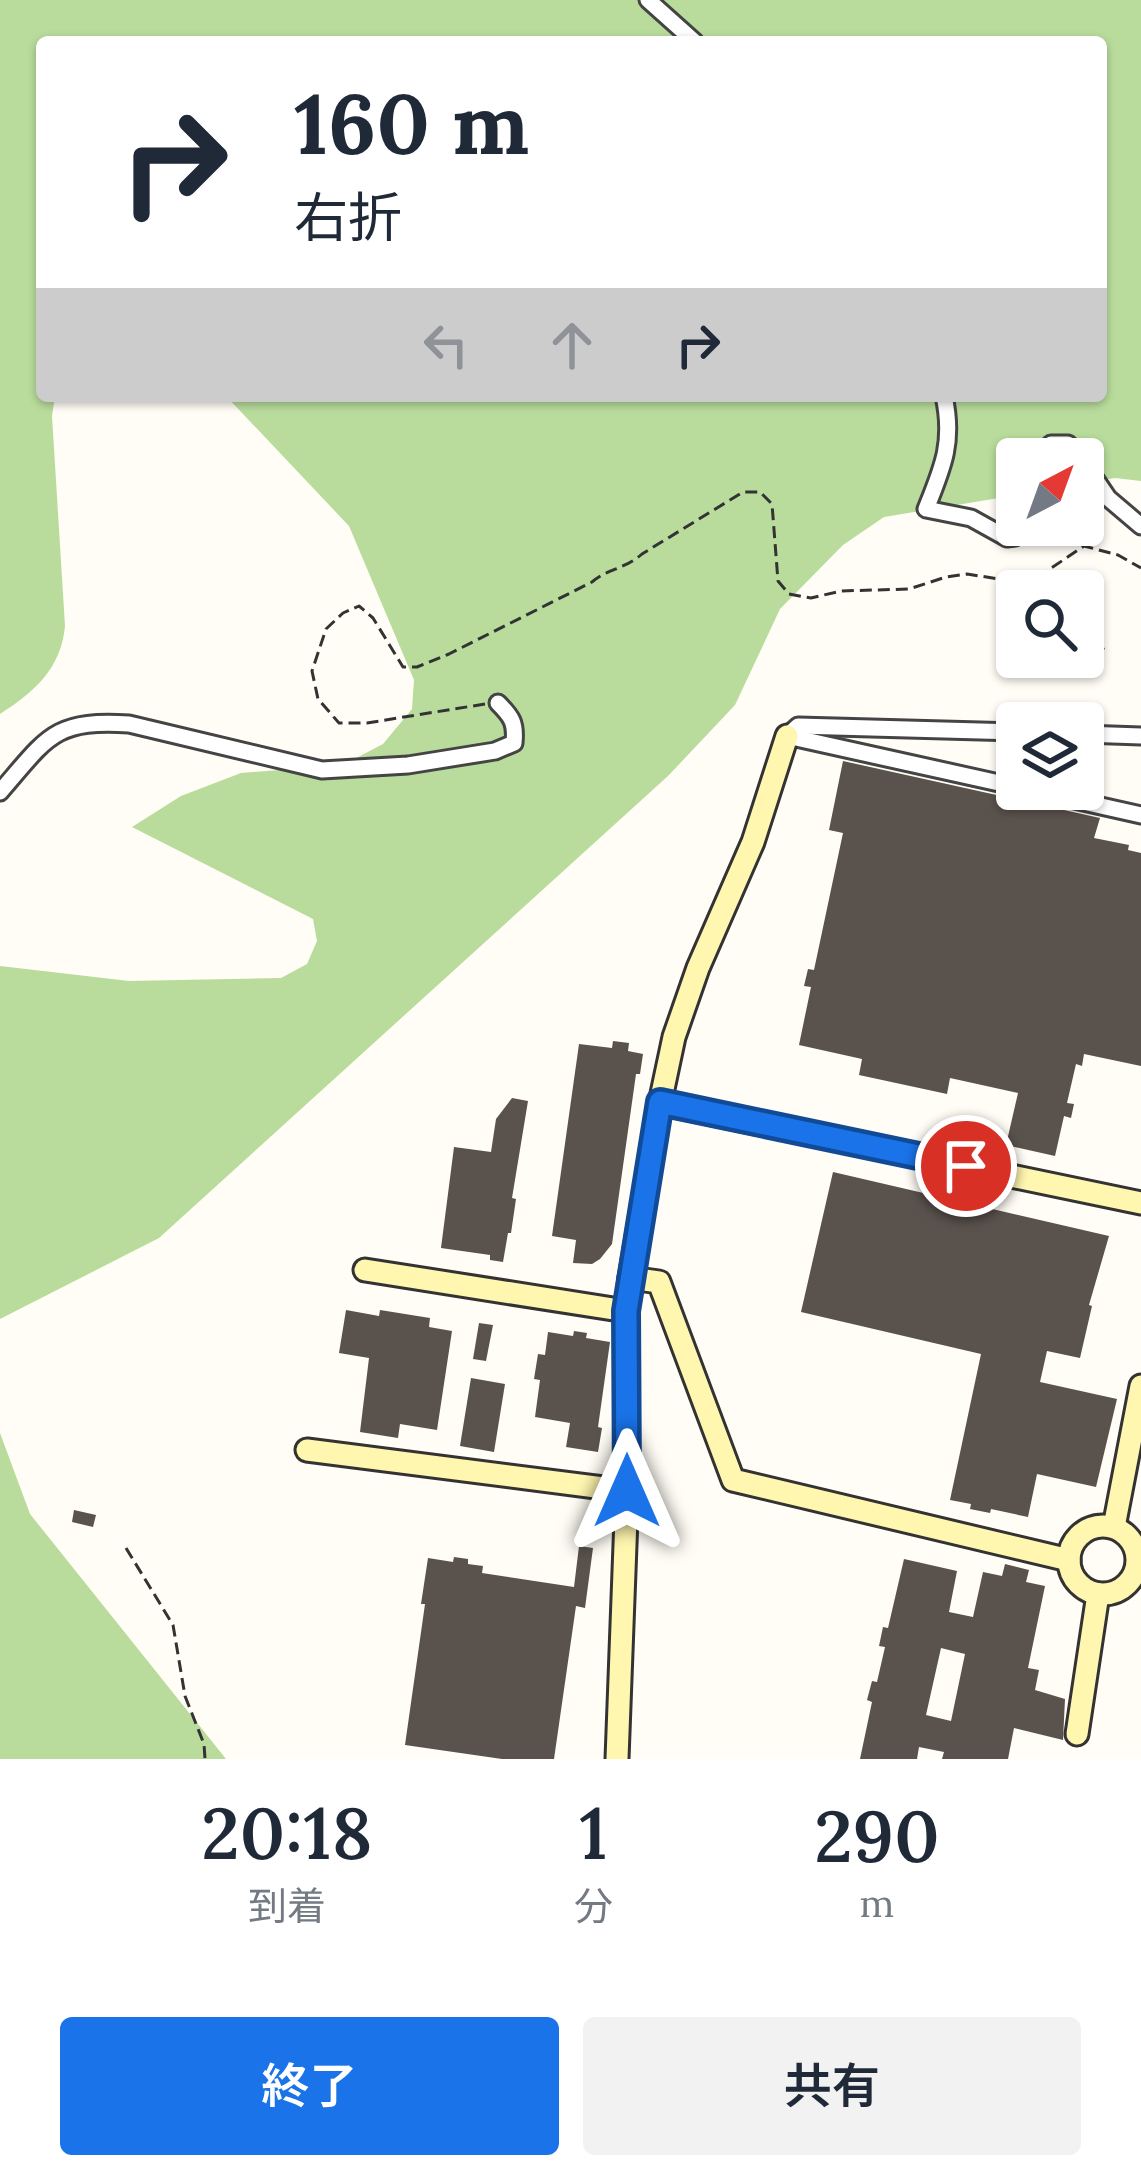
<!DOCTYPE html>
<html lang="ja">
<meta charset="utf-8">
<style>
:root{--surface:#fff;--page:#f2f2f3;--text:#1f2937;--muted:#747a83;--accent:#1a73e8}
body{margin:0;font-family:Lora,"Noto Sans JP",serif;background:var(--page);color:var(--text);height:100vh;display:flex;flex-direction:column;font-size:45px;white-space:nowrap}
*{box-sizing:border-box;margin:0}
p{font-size:39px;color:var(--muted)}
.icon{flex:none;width:66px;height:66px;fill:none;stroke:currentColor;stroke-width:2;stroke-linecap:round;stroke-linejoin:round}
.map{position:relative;height:1759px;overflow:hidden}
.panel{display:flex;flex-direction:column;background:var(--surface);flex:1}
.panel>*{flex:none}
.banner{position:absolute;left:36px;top:36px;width:1071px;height:366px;border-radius:12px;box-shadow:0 3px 9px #0004;background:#fff;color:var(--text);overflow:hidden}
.needle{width:78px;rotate:41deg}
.fabs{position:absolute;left:996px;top:438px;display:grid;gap:24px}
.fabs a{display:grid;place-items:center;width:108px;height:108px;border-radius:12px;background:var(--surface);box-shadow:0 3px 9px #0004;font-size:60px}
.pin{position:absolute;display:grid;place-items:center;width:102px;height:102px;color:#fff;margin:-51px;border:6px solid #fff;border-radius:50%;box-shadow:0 3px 12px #0007}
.me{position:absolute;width:132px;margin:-66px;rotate:0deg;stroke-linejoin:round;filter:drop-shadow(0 0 9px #0008)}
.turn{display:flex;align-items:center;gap:42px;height:252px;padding:0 60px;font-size:54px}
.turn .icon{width:156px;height:156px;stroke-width:2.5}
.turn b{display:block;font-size:84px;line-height:102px}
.lanes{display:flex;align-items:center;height:114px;padding:0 60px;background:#0003;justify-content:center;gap:60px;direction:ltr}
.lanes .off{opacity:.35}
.eta{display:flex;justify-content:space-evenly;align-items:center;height:204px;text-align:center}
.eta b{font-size:72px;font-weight:600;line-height:84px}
.button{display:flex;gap:24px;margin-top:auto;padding:24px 60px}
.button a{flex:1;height:138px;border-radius:12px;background:var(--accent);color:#fff;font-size:48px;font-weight:600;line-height:138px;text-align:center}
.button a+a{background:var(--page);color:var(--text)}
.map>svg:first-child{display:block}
</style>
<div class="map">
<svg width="1141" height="1759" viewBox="0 0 1141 1759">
<rect width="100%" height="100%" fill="#fffdf5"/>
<!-- forest -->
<g fill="#b9dc9c">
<path d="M0 0H1141V481L1115 478 1083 483V459H1017V495L884 517 843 545 780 609 735 705 668 776 159 1238 0 1319V966L129 981 281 978 307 964 317 941 313 919 132 827 181 796 241 773 343 765 383 744 412 709 414 680 349 526 226 396H1101V42H42V396H55L52 416 65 626C61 669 34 692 0 714Z"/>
<path d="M0 1433 30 1514 226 1759H0Z"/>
</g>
<!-- building -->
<g fill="#5a524d" fill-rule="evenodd">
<path d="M1083 614 1105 649 1083 663Z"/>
<path d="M843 761 1100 818 1094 838 1129 845 1128 850 1141 853V1066L1084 1054 1082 1066 1076 1064 1067 1103 1074 1104 1071 1118 1064 1116 1055 1156 1006 1145 1018 1093 950 1078 947 1094 859 1075 862 1059 799 1045 811 987 804 986 808 969 814 970 843 833 829 830Z"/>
<path d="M613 1041 629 1043 628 1051 643 1054 640 1074H636L612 1244 600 1259 592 1264 573 1263 576 1240 552 1236 579 1044 612 1048Z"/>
<path d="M512 1098 528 1101 512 1198 516 1199 511 1233H508L503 1262 490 1260V1255L441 1248 454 1147 491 1152 496 1119Z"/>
<path d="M833 1172 1109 1236 1089 1305 1092 1306 1080 1358 1047 1351 1040 1382 1117 1399 1096 1487 1037 1474 1028 1517 991 1509 990 1513 970 1509 971 1504 950 1500 981 1354 801 1312Z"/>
<path d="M346 1310 379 1316 380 1310 430 1318 429 1327 452 1331 437 1430 400 1424 398 1438 360 1432 369 1358 339 1353Z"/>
<path d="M479 1323 493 1325 486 1361 473 1359Z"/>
<path d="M574 1331 587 1333 586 1338 610 1342 598 1427 602 1428 598 1452 566 1447 570 1423 535 1417 540 1380 534 1379 538 1354 545 1355 548 1332 573 1336Z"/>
<path d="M471 1378 505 1384 494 1452 460 1446Z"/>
<path d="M74 1510 96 1515 93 1527 72 1522Z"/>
<path d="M579 1546 593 1548 585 1608 576 1606 554 1759H502L405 1745 425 1604H421L428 1558 453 1562 454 1557 468 1559V1564L483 1566 482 1573 574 1587Z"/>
<path d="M904 1559 957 1571 949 1612 973 1617 983 1572 1002 1576 1005 1564 1029 1570 1026 1582 1045 1586 1028 1668 1039 1670 1035 1690 1065 1699 1063 1740 1014 1728 1008 1759H942L944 1752 919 1747 917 1759H860L872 1702 867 1700 872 1681 877 1682 885 1647 879 1646 883 1627 888 1628ZM941 1648 965 1654 951 1721 926 1715Z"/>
</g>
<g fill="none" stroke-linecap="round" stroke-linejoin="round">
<!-- street casing -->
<g stroke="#444" stroke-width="21">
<g id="street">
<path d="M648 0 695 42"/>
<path d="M944 396C954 442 943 467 926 509L971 518 1007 538 1015 537 1028 529V525"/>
<path d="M1036 459 1051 444H1068L1081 459"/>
<path d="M1083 461 1108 498 1141 526"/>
<path d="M1083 734 1141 736"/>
<path d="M787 736 1017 787"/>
<path d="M787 736 798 726 1017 732"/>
<path d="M1025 789 1141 815"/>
<path d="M0 792C47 738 53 719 129 724L322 770 408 765 495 751 514 743C516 723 512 717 498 703"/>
</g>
</g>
<!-- secondary casing -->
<g stroke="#333" stroke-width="27">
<g id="secondary">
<path d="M660 1103 1141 1203"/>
<path d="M365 1270 626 1311"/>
<path d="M630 1278 659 1282 733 1480 1069 1560"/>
<path d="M307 1450 627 1491"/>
<circle cx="1103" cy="1560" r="34"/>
<path d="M1114 1527 1141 1386"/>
<path d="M1077 1734 1098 1594"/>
<path d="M617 1759 627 1491 626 1311 630 1278 660 1103 674 1037 698 968 753 842 787 736"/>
</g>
</g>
<!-- path -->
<g stroke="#333" stroke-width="3" stroke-dasharray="12 6" stroke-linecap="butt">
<path d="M485 704 367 723H339L318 699 312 671 326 629 343 613 359 606 373 618 403 667H417L449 654 592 582C607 569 625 569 642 554L743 492H760L772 504 778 581 789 594 811 598 841 591 909 589 946 577 967 574 1012 581 1038 577 1084 546 1118 555 1141 568"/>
<path d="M126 1548 173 1625 185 1696 204 1744 205 1759"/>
</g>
<!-- street -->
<use href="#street" stroke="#fff" stroke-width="15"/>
<!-- secondary -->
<use href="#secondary" stroke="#fff6b0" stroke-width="21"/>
</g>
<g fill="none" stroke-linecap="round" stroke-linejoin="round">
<!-- route casing -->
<g stroke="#114b97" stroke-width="30">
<path id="route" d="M627 1491 626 1311 660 1102 966 1166"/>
</g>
<!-- route -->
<use href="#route" stroke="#1a73e8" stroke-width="21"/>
</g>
</svg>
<div class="fabs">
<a><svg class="needle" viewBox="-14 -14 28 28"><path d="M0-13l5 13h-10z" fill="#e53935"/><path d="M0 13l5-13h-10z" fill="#747a83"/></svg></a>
<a><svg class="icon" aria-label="search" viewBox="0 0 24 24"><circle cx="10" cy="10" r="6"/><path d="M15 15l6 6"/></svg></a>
<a><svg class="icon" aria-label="layers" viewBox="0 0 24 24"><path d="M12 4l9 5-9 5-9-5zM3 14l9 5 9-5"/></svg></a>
</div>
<div class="pin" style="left:966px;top:1166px;background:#d93025"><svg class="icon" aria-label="arrive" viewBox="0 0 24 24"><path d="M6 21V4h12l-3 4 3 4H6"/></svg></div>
<svg class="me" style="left:627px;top:1491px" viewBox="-20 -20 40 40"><path d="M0-17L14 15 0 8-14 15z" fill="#1a73e8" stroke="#fff" stroke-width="4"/></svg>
<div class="banner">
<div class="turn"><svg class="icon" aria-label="right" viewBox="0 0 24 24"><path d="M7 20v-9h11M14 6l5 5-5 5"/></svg><div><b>160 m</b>右折</div></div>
<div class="lanes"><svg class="icon off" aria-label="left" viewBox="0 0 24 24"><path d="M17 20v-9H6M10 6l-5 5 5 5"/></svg><svg class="icon off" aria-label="ahead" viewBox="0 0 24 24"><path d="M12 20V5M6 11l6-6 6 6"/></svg><svg class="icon" aria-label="right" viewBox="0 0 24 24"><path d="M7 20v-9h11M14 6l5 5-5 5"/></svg></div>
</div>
</div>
<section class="panel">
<div class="eta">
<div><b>20:18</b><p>到着</p></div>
<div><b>1</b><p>分</p></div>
<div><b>290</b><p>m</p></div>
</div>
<div class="button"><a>終了</a><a>共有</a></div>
</section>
